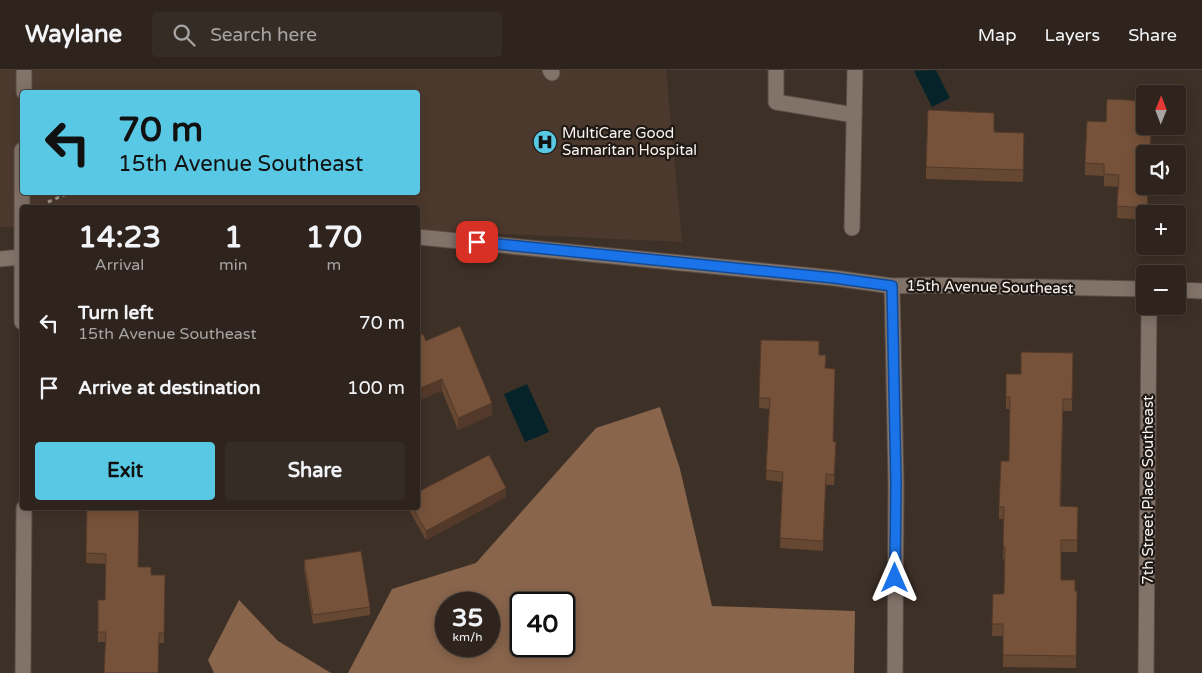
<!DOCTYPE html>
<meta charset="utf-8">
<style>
:root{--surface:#2e241d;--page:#362c26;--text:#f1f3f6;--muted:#a7a4a4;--line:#49413b;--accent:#59c8e5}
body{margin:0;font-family:"Varela Round",sans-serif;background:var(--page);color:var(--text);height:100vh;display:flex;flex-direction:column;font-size:19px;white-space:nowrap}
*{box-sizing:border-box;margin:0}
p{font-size:16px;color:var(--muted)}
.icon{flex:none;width:28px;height:28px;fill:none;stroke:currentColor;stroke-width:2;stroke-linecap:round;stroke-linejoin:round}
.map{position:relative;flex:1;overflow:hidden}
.sheet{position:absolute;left:20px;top:135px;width:400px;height:305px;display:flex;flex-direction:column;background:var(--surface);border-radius:5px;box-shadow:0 2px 12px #0003,0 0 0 1px var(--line)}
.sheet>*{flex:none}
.hud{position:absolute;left:20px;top:20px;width:400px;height:105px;border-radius:5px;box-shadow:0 2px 12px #0003,0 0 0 1px var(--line);background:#59c8e5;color:#111;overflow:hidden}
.needle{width:32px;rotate:1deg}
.fabs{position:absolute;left:1136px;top:15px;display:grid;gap:10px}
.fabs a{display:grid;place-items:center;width:50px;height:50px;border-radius:5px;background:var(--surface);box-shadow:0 2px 12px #0003,0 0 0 1px var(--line);font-size:25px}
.speed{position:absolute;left:435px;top:522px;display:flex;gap:10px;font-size:25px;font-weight:700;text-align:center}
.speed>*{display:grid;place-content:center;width:65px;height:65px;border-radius:50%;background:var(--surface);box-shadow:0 2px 12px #0003,0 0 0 1px var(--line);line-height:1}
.speed small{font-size:12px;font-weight:400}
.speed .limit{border:2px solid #111;border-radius:8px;background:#fff;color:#111}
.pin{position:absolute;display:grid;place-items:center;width:42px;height:42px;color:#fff;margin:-21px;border-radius:10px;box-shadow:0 2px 8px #0006}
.me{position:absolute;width:55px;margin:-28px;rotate:0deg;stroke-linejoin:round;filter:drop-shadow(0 0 4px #0008)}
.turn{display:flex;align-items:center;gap:18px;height:105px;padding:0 15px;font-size:22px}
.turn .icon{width:65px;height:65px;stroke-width:2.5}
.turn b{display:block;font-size:35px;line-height:42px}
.eta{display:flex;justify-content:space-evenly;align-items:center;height:85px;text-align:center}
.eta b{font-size:30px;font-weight:700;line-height:35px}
.cta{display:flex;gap:10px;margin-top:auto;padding:10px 15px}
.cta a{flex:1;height:58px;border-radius:5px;background:var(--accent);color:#111;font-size:20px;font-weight:700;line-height:58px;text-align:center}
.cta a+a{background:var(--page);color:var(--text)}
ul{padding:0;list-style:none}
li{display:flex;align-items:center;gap:15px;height:65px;padding:0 15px}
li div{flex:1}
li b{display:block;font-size:19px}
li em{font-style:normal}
header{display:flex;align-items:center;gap:30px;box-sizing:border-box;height:70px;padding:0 25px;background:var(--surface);border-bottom:1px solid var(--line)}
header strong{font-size:24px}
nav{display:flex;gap:28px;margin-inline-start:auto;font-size:18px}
.search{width:350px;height:45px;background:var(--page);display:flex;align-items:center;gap:12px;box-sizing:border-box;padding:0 18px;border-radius:5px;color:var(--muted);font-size:19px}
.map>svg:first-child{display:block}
</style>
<header>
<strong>Waylane</strong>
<div class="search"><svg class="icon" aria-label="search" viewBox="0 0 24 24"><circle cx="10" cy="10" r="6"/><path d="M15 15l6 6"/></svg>Search here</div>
<nav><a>Map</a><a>Layers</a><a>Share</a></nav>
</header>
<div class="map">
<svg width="1202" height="603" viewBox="0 0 1202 603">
<rect width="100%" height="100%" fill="#3d3027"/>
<!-- built -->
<path fill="#4c392d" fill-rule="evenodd" d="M0 0H666L682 172 418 160V138H22V157H0ZM22 22H418V122H22Z"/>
<!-- forest -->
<g fill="#89654c" fill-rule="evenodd">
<path d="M660 337 680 399 712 536 855 541 854 603H348L392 519 476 493 596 358ZM446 534H489V576H446ZM521 534H564V576H521Z"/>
<path d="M239 530 278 571 331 603H214L208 590Z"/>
</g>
<!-- water -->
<g fill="#07232a">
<path d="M936 0 950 28 932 37 914 1Z"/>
<path d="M527 314 549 362 525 372 504 324Z"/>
</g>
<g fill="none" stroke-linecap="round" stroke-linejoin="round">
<!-- minor casing -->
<g stroke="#584c45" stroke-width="17">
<g id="minor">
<path d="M550 0 552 3"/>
<path d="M776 0V32L854 45"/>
<path d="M24 22V0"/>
<path d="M22 80V252"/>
<path d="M852 158 855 0"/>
<path d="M418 167 834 208 892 216 929 215 1145 219"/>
<path d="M0 189 22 187"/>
<path d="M892 216 896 413 895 603"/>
<path d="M1178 220 1202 221"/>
<path d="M23 603 24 438"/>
<path d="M1146 603 1149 236"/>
</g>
</g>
<!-- path -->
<path stroke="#a29890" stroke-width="3" stroke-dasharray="4 4" stroke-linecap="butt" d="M48 132 71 122"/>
<!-- minor -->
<use href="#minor" stroke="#827369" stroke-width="15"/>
</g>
<!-- wall -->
<g fill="#654732">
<path d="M1145 56H1152L1147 144H1145V150L1117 148 1118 117 1104 116V106L1085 105V93Z"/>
<path d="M994 62 1024 76 1023 112 926 109V97Z"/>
<path d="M761 270 819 285 825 298 833 371 836 382 834 415H826L823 481 780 478 782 412 766 410 769 339 759 338Z"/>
<path d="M426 271 492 345 458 360 442 321Z"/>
<path d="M1073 283 1072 341H1063L1061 436 1078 449 1077 482H1061V510L1075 521H1077L1076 598 1003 597V566H992L993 524H1004L1005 489H1003L1004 449H999V437L1009 391 1010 339H1006V304H1021Z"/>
<path d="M506 427 426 470 408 438H418Z"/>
<path d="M87 439 139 497 151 505H165L164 573H159L158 603H104L105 572H98V562L105 530 106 494 86 493Z"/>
<path d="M304 490 370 537V545L313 554 304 499Z"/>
</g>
<!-- shaded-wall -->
<g fill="#533929">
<path d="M1151 56H1152L1150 84Z"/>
<path d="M1148 116H1149L1147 144V138Z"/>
<path d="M442 309V321L418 331V319Z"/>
<path d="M492 333V345L458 360V348Z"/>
<path d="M836 372V382L834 415V405Z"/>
<path d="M826 404V415L823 481V471Z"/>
<path d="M506 418V427L426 470V461Z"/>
</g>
<!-- building -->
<g fill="#76523a" stroke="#533929">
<path d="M1107 29 1145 31V56H1151L1150 84H1145V116H1148L1147 138 1117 136 1119 105 1104 104V94L1085 93 1087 51 1106 52Z"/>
<path d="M928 40 994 43V62L1024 63 1023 100 926 97Z"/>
<path d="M460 256 492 333 458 348 442 309 418 319V266L423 264 426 271Z"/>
<path d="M761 270 819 271V285H826L825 298 835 299 833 371 836 372 834 405 826 404 823 471 780 468 783 402 766 400 770 328H759Z"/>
<path d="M1021 282 1073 283 1072 329H1063L1060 436 1078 437 1077 470H1061V510H1075V521H1077L1076 586 1003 585V554H992L993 524H1004L1005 477 1003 476 1004 437H999L1001 391H1009L1010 327H1006V304H1021Z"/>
<path d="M489 385 506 418 426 461 413 438H418V422Z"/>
<path d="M100 438H139L138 497H151V505H165L164 563H159L158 603H104L106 562H98V530H105L106 484 86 483 87 439H100Z"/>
<path d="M361 481 370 537 313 545 304 490Z"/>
</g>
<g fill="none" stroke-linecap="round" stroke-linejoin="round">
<!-- route casing -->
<g stroke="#114b97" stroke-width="12">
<path id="route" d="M477 172 834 208 892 216 896 413 895 508"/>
</g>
<!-- route -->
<use href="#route" stroke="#1a73e8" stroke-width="9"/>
</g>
<!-- icons -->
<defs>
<g id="hospital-disc" transform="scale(1.25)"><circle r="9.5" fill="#59c8e5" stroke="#1f1915"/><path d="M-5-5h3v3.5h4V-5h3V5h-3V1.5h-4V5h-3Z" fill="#111"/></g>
</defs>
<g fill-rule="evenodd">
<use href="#hospital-disc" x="545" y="72"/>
</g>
<g text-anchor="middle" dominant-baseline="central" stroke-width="4.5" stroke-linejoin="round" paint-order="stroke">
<!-- poi labels -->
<g font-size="15" fill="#fcf3ed" stroke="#1f1915" text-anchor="start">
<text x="562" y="63">MultiCare Good<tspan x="562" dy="17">Samaritan Hospital</tspan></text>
</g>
<!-- street labels -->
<g font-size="15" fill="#fcf3ed" stroke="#1f1915">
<text transform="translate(990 217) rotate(1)">15th Avenue Southeast</text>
<text transform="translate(1148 420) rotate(-90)">7th Street Place Southeast</text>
</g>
</g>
</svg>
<div class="fabs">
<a><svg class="needle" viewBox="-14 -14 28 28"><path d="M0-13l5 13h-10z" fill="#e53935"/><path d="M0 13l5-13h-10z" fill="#a7a4a4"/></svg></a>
<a><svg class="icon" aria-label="sound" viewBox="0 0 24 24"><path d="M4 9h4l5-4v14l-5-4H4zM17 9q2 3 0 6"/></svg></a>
<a>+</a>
<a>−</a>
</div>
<div class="speed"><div>35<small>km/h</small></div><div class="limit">40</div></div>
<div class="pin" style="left:477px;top:172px;background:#d93025"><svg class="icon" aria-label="arrive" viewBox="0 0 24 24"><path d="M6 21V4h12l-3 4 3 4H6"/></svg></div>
<svg class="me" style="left:895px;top:508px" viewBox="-20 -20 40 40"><path d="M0-17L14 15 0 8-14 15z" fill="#1a73e8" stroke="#fff" stroke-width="4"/></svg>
<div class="hud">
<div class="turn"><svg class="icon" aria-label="left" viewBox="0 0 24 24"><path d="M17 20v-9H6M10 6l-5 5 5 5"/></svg><div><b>70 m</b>15th Avenue Southeast</div></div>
</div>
<section class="sheet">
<div class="eta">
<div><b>14:23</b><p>Arrival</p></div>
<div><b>1</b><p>min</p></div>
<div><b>170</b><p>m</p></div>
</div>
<ul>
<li><svg class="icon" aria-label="left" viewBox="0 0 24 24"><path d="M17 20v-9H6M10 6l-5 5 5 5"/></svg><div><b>Turn left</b><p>15th Avenue Southeast</p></div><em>70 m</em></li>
<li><svg class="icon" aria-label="arrive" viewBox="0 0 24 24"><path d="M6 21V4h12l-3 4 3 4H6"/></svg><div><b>Arrive at destination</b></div><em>100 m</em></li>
</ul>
<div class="cta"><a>Exit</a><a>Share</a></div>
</section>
</div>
